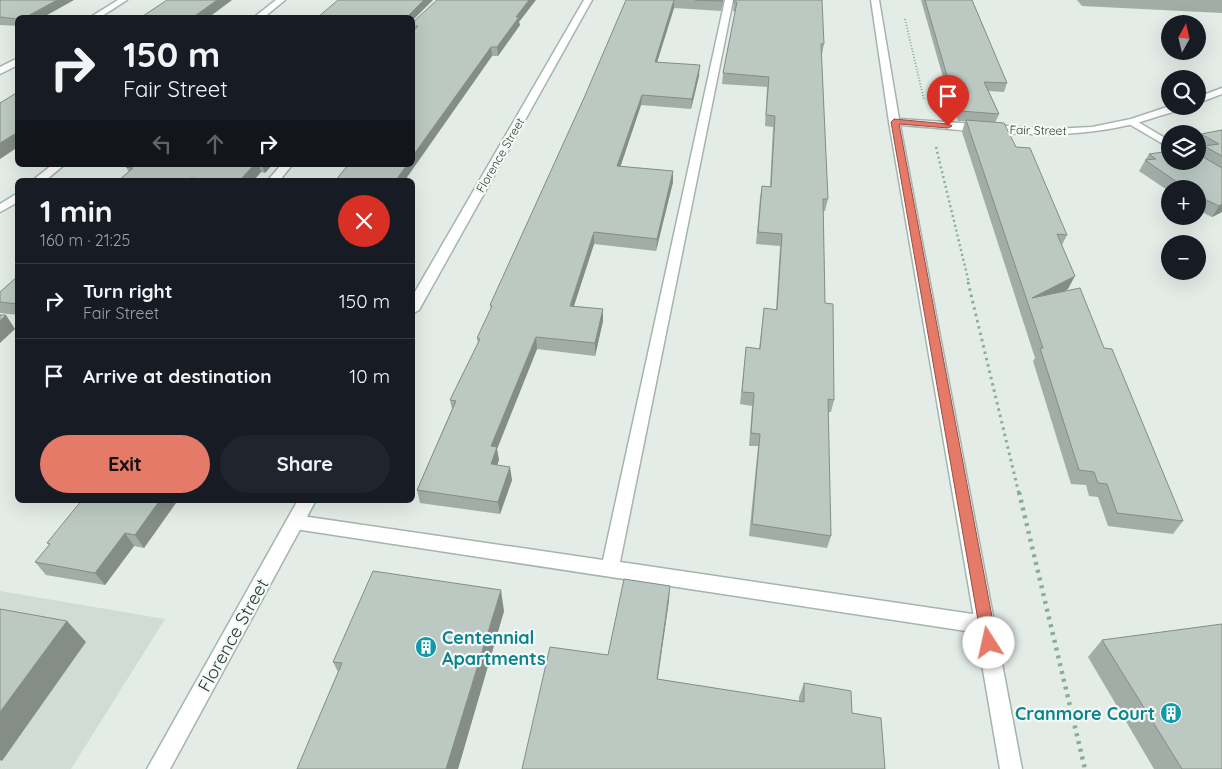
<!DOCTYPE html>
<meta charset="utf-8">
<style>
:root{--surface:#171b24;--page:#20242c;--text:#f1f3f6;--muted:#9ea1a6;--line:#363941;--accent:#e57a68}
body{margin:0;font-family:Quicksand,sans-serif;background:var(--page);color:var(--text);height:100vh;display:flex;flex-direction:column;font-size:19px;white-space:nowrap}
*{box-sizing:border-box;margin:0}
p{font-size:16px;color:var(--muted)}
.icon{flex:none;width:28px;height:28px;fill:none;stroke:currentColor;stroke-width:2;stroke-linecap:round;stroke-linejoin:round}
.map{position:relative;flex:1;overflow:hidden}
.details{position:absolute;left:15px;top:178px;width:400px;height:325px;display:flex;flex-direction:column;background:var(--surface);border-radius:8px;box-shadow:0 5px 20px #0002}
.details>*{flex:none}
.top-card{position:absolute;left:15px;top:15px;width:400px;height:152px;border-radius:8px;box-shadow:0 5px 20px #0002;background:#171b24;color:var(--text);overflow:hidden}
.needle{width:32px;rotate:8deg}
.fabs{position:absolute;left:1161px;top:15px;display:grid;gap:10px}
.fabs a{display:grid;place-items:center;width:45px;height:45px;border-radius:50%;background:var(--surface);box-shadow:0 5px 20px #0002;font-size:25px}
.pin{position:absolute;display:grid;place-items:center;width:42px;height:42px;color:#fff;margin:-51px -21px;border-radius:50% 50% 50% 0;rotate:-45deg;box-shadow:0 0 5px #0007}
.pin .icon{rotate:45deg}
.me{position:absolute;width:55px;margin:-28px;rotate:350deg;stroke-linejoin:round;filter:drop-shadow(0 0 4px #0008)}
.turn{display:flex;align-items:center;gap:18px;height:105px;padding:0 25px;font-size:22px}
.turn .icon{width:65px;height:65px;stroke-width:2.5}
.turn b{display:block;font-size:35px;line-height:42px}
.lanes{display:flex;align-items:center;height:48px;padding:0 25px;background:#0003;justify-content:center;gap:25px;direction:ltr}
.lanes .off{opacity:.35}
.round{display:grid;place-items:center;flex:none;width:52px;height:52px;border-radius:26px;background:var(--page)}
.overview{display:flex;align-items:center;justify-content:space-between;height:85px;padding:0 25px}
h1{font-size:30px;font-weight:800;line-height:38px}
.button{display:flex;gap:10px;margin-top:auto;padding:10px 25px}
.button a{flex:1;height:58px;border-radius:30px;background:var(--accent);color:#111;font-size:20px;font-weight:800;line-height:58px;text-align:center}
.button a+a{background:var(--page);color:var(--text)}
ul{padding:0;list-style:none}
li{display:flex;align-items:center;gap:15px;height:75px;padding:0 25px;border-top:1px solid var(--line)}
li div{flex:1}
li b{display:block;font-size:19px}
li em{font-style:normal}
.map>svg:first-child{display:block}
</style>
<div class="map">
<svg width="1222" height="769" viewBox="0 0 1222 769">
<rect width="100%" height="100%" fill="#e3ece7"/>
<!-- built -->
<path fill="#d2dcd6" d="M0 591 165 619 71 769H0Z"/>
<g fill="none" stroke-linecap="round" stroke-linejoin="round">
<!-- service casing -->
<g stroke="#a6b4ad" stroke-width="3">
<g id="service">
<path d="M118 0H127L99 18H89Z"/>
<path d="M725 0H733L620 562 986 616 993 619 996 625 993 631 986 634 295 529 289 527 286 522 289 517 295 515 603 560Z"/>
<path d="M18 58V65L0 74V67Z"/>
<path d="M1133 119 1170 141V148L1129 124V120Z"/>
<path d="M281 165H292L280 180H268Z"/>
</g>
</g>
<!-- minor casing -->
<g stroke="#a6b4ad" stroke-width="3">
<g id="minor">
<path d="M584 0H592L419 310 412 314V297Z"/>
<path d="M871 0H879L899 119 1051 129 1092 127 1131 119 1170 106H1184C1177 112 1165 114 1156 117 1073 146 985 131 900 125L1022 769H1000L889 122Z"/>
<path d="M1222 88V94L1198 103V97Z"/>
<path d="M298 500H316L170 769H147Z"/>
</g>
</g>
<!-- secondary casing -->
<g stroke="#a3b7ae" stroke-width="3">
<g id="secondary">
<path d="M276 0H285L263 18H253Z"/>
<path d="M52 165H64L46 180H33Z"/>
<path d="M18 193V202L0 212V204Z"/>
</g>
</g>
<!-- path-far3 -->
<path stroke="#87ad9d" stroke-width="2" stroke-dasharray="1 2" stroke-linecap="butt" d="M905 19 924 100"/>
<!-- path-far2 -->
<path stroke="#87ad9d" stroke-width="2.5" stroke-dasharray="2 3" stroke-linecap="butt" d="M936 147 969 283"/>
<!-- path-far1 -->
<path stroke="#87ad9d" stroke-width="3" stroke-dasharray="2.5 4" stroke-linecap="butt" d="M968 282 1019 494"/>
<!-- path -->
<path stroke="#87ad9d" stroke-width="4.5" stroke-dasharray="3 5" stroke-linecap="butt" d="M1019 492 1085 769"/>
<!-- service -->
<use href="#service" fill="#fff" fill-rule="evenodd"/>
<!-- minor -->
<use href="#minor" fill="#fff" fill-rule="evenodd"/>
<!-- secondary -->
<use href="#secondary" fill="#fff" fill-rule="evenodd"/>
</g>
<!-- wall -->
<g fill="#a2ada8">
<path d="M0 0 18 18V26L0 25Z"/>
<path d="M626 0H723L721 11 674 8 657 62 699 76 691 109 641 105 620 166 673 171V182L656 251 594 244 574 306 603 309V321L595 356 537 349 497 449 499 460 497 465 512 480 500 514 420 503 417 490 452 409 450 400 478 343 477 338 491 309 490 305 584 98Z"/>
<path d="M734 0 824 44 822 54H821L828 199 825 211H823L825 303 834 400 831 412H828L831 536 827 548 749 536 758 446H749L752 406 740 404 746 347 759 349 764 308 776 310 780 246 756 244 760 197 762 186H770L773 127 765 126 767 87 722 84 723 73 735 12 733 11Z"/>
<path d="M921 0H972L1007 83 1004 92 989 91 999 114 995 123 1016 147 1067 235 1062 245 1068 289 1064 292 1104 348 1183 521 1173 534 1108 526 1098 497 1089 496 1086 485 1071 484 1033 361 1035 358 962 132 965 121H958L952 102H950Z"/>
<path d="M1077 0H1222V13L1082 6Z"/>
<path d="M519 22 520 25 498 56H492L405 180H336L412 165V23Z"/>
<path d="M1222 130V212L1212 217 1198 210V189H1170V192L1139 171 1149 154 1198 161V147L1199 146 1198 145V141L1201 134Z"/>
<path d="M129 165H272L265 173 261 172 254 180H119L129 172 126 167Z"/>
<path d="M18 276V315L0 313V292Z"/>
<path d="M178 500 144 548 134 546 105 585 46 575 35 562 49 545 47 543Z"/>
<path d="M669 600 657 679 799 702V697L804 683 852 713 522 769 608 655Z"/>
<path d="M504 611 458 769H297L338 672 333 662Z"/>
<path d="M1102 640 1222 769H1154L1088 657Z"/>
</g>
<!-- shaded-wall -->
<g fill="#848d88">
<path d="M57 0H74L42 18H24Z"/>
<path d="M217 0H232L208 18H192Z"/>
<path d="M424 0H433L412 21V18H409V15Z"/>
<path d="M529 0H536L519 22 520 25 498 56 497 47 516 17Z"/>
<path d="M674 0V8L654 72 655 62Z"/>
<path d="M722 0H723L721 11 722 1Z"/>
<path d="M491 47 492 56 405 180H396L407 165H412V157Z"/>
<path d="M700 65 699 76 691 109 692 99Z"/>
<path d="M642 95 641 105 617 177V166Z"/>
<path d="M18 132V147L0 159V143Z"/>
<path d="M254 165H259L261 172 254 180H240Z"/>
<path d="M262 165H272L265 173Z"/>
<path d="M673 171V182L656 251 657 239Z"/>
<path d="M1222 204V212L1212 217 1219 206Z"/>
<path d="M594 232V244L570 318V306Z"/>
<path d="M1075 276 1068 289 1029 309 1032 298Z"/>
<path d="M603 309V321L595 356V343Z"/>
<path d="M6 315 15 329 0 343V321Z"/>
<path d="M536 337 537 349 497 449 499 460 493 477 491 464V446Z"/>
<path d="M510 467 512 480 500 514 498 502Z"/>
<path d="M160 500H178L144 548 135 535Z"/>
<path d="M125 533 134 546 105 585 95 573Z"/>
<path d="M670 586 669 600 656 692 657 679Z"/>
<path d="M501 590 504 611 458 769H446Z"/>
<path d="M67 621 86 642 2 761 0 760V712Z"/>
</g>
<!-- building -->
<g fill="#bcc9c3" stroke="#848d88">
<path d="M0 0H57L24 18H18V19L0 17Z"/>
<path d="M167 0H217L192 18H140Z"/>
<path d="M338 0H424L409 15V18H317Z"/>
<path d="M437 0H529L516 17H519L497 47H491L412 157V33L418 26H412V23Z"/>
<path d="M626 0H674L655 62 700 65 692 99 642 95 617 166 673 171 657 239 594 232 570 306 603 309 595 343 536 337 491 446 497 447 491 464 510 467 498 502 417 490 456 401 450 400 480 339 477 338 492 306 490 305 584 98Z"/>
<path d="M695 0H722V1Z"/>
<path d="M734 0H822L824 44H821L828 199H823L825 303 833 304 834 400 828 399 831 536 752 524 760 434 751 433 754 393 742 392 746 347 760 349 764 308 777 310 782 234 758 232 762 186 771 187 775 116 766 115 769 77 723 73 737 2H734Z"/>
<path d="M925 0H972L1007 83 984 82 999 114 961 111 955 93H952Z"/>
<path d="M18 92V132L0 143V103Z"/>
<path d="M966 120 1004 123 1016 147 1030 148 1067 235 1057 234 1075 276 1032 298 1080 288 1104 348 1112 349 1183 521 1117 513 1107 484 1098 483 1094 472 1079 470 1040 348H1043Z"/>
<path d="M1222 130V156L1204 146 1219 144 1201 134Z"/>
<path d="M1203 146 1202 149H1198V147Z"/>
<path d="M1170 151V161H1198V153V154L1222 168V204L1219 206 1198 196V189H1187L1145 160 1156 159 1149 154Z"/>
<path d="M129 165H254L240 180H211L191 178 189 180H119L133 168 126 167Z"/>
<path d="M348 165H407L396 180H336Z"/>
<path d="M18 276V304L0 302V292Z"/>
<path d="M0 315H6L0 321Z"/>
<path d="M82 500H160L135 535 125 533 95 573 35 562 50 544 47 543Z"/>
<path d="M373 571 501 590 446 769H297L342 663 333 662Z"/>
<path d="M624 579 670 586 657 679 804 702V683L851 691 852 713 881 718 885 769H522L550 647 608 655Z"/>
<path d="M0 609 67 621 0 712Z"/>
<path d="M1222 624V769H1182L1102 640Z"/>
</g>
<!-- route -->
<path fill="#e57a68" stroke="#954f44" d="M894 119 948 124 952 126 948 128 899 124 997 643 994 648 989 650 984 648 982 643 891 122Z"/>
<!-- icons -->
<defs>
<g id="building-disc" transform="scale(1.125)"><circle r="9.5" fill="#0f9aa8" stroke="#f4f9f6"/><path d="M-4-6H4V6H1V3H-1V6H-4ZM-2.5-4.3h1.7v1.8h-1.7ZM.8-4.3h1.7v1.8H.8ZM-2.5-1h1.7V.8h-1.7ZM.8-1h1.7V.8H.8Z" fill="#fff"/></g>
</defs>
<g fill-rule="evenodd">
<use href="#building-disc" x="426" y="647"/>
<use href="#building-disc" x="1171" y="713"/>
</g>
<g text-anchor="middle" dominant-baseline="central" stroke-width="4.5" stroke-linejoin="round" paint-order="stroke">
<!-- far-street labels -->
<g font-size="12" fill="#253c33" stroke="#f4f9f6">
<text transform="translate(1038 130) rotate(1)">Fair Street</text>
<text transform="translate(500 155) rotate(-60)">Florence Street</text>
</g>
<!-- near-street labels -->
<g font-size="18" fill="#253c33" stroke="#f4f9f6">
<text transform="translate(233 635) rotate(-61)">Florence Street</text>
</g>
<!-- near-culture labels -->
<g font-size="18" font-weight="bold" fill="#0d838f" stroke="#f4f9f6" text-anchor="start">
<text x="442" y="637">Centennial<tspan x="442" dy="21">Apartments</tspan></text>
<text x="1155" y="713" text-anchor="end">Cranmore Court</text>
</g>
</g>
</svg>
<div class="fabs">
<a><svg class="needle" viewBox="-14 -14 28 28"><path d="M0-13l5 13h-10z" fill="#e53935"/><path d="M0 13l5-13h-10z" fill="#9ea1a6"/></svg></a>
<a><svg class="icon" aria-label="search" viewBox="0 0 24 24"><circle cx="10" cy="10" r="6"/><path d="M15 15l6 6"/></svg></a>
<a><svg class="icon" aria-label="layers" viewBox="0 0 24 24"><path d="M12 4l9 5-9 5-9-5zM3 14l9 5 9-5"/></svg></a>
<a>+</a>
<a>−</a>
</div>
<div class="pin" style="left:948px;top:126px;background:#d93025"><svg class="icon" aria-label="arrive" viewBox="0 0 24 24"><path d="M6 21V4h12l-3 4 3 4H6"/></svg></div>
<svg class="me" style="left:989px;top:643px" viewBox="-20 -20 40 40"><circle r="19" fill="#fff"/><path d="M0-13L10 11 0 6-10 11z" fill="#e57a68"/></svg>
<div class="top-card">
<div class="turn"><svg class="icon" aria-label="right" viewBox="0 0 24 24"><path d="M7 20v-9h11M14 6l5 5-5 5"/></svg><div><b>150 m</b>Fair Street</div></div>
<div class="lanes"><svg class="icon off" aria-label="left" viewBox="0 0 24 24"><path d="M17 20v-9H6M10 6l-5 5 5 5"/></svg><svg class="icon off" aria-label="ahead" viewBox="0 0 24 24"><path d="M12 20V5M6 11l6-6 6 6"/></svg><svg class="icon" aria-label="right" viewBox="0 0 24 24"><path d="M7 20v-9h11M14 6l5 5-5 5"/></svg></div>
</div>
<section class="details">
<div class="overview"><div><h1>1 min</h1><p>160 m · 21:25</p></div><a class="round" style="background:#d93025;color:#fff"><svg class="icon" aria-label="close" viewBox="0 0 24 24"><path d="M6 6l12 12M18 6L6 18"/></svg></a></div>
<ul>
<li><svg class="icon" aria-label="right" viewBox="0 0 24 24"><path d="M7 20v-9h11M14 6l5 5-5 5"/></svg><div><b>Turn right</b><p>Fair Street</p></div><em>150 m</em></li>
<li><svg class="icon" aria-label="arrive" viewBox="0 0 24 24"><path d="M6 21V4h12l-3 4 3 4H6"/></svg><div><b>Arrive at destination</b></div><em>10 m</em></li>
</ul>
<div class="button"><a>Exit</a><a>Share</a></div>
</section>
</div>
